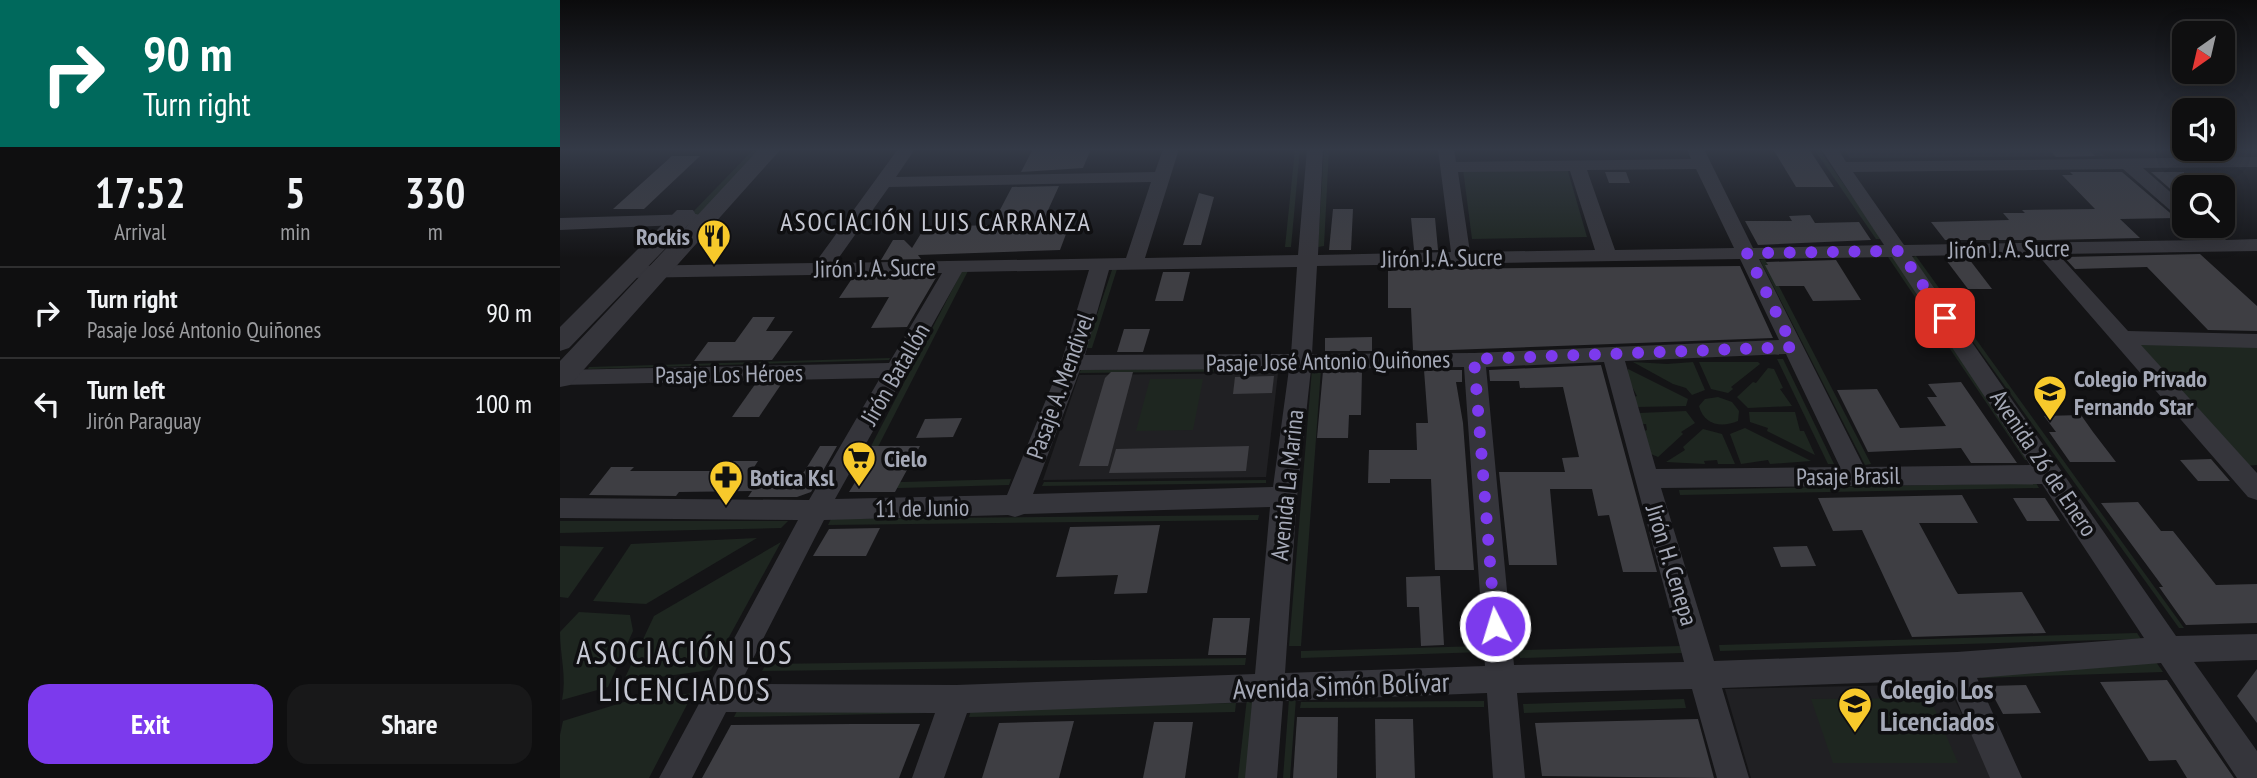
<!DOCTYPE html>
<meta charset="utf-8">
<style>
:root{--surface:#0f0f10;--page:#181819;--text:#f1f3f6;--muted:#9b9c9f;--line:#2f2f30;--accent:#7c3aed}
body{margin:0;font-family:"PT Sans Narrow",sans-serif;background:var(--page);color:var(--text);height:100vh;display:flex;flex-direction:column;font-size:26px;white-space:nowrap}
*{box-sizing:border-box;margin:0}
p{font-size:23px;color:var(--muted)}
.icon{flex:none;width:38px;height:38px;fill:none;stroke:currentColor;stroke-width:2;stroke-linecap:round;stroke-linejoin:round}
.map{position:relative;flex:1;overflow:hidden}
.sheet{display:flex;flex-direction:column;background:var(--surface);width:560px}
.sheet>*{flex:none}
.top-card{background:#00695c;color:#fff;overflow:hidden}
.needle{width:46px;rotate:214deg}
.buttons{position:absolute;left:1612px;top:21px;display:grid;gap:14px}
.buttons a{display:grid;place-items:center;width:63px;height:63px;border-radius:14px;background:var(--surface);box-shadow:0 4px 18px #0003,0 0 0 2px var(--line);font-size:35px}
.pin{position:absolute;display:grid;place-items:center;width:60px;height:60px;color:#fff;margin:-30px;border-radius:14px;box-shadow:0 4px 10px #0006}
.me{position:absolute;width:77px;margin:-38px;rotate:355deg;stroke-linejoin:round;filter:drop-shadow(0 0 5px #0008)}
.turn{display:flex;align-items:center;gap:24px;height:147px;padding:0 28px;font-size:32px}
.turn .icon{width:91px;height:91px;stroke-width:2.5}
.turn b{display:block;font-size:49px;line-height:60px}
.eta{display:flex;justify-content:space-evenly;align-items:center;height:119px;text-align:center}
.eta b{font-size:42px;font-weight:700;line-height:49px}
.cta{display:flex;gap:14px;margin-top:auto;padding:14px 28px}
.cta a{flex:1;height:80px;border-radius:21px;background:var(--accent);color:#fff;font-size:28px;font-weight:700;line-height:80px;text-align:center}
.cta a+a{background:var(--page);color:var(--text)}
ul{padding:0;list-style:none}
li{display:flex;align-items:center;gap:21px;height:91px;padding:0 28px;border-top:2px solid var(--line)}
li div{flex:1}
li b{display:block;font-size:26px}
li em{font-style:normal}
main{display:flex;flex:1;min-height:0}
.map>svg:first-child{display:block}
</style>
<main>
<section class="sheet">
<div class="top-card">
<div class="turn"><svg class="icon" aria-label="right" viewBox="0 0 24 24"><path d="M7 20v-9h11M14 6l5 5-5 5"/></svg><div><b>90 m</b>Turn right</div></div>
</div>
<div class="eta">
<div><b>17:52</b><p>Arrival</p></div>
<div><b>5</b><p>min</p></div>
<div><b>330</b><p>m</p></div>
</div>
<ul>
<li><svg class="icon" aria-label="right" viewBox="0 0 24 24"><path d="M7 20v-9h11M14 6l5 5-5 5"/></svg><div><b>Turn right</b><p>Pasaje José Antonio Quiñones</p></div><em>90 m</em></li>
<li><svg class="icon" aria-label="left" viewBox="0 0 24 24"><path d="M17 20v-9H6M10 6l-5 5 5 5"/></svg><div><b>Turn left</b><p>Jirón Paraguay</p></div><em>100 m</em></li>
</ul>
<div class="cta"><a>Exit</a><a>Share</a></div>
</section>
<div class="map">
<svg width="1697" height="778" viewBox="0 0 1697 778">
<rect width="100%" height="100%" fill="#141416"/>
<!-- built -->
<g fill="#202023">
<path d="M1284 149H1537L1545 156 1290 158Z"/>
<path d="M1649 149H1697V158L1634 159Z"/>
<path d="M718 373 706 477 483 480 519 375Z"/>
<path d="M1387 684 1433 778H1191L1165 689Z"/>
</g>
<!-- green -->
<g fill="#1e2620">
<path d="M194 149H203L140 215H130Z"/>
<path d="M735 149H740L731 247H725Z"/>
<path d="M764 149H769L764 246 758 247Z"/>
<path d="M1254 149H1259L1322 239H1316Z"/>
<path d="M1007 168 1027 237 912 239 903 169Z"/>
<path d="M1356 256 1624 628H1619L1352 257Z"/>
<path d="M1328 257H1333L1472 461 1465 460Z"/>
<path d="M1205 259 1311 464 1305 465 1200 260Z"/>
<path d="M403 269H409L302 478 294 479Z"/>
<path d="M557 269 532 348H526L552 270Z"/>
<path d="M1697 342V465L1685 466 1574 345Z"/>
<path d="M330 358 329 360 28 369 29 367Z"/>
<path d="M1217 359H1223L1274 464H1268Z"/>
<path d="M1073 362 1107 364 1133 362 1145 390 1132 395 1126 388 1113 384Z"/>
<path d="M1139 362H1198L1200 364 1171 387 1173 389 1168 393 1151 389Z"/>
<path d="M714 367 713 371 519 373 521 370Z"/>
<path d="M1208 368 1214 369 1223 388 1220 389 1232 406 1188 408 1177 397 1193 382 1196 383Z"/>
<path d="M752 369H761L741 646H729Z"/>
<path d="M1068 369 1128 399 1126 406 1077 407 1074 397 1077 396 1066 375Z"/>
<path d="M590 379H643L633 430 576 431Z"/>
<path d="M1158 397 1172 402 1179 411 1178 421C1161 428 1144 425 1139 406L1145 399Z"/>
<path d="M1126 411 1135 423 1121 432 1123 434 1098 457 1091 454 1084 431 1087 430 1086 424H1082L1079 413Z"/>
<path d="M1189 412H1235L1240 431H1244L1255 455 1207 431 1208 428 1190 422Z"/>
<path d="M1185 428 1251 461 1210 464 1208 460 1181 464 1170 434Z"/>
<path d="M1143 429 1162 434 1175 464H1158L1157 460 1144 461 1145 464 1106 462 1125 450 1123 447Z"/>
<path d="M451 479 449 485 303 489 306 483Z"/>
<path d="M706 480V483L482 486 484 482Z"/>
<path d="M1476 483 1479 488 1120 495 1119 490Z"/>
<path d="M699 515 698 520 268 525 271 519Z"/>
<path d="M0 521H228L221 528 0 533Z"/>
<path d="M197 538 86 604 33 601 71 544Z"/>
<path d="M221 542 151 670 63 682 94 616Z"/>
<path d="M0 546 44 547 8 598 0 597Z"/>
<path d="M19 612 70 615 73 631 48 687 2 700C7 677 0 656 0 632Z"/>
<path d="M1577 633 1581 639 1160 651 1159 645Z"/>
<path d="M923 646 924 652 741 658V651Z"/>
<path d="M1120 646 1122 653 960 658 959 650Z"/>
<path d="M686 658 685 665 202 671 206 664Z"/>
<path d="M1596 662 1603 672 1421 678 1415 668Z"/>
<path d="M133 693 89 778H0V735L3 721 64 702Z"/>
<path d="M687 698H695L687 778H678Z"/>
<path d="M736 698 730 778H723L729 699Z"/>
<path d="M1370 698 1398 763H1273L1251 699Z"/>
<path d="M1124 699 1126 708 964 713 963 704Z"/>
<path d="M924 701V707L740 708 741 702Z"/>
<path d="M676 703 675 712 409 717 412 707Z"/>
<path d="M371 704 368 713 174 717 179 707Z"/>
</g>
<!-- building -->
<g fill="#3e3e43">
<path d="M473 149H531L523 168 461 172Z"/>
<path d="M1213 149H1249L1274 187H1236Z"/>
<path d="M1489 149H1528L1535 156 1496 157Z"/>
<path d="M112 156H140L84 209H53Z"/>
<path d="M1045 172H1066L1070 183H1049Z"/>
<path d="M1510 172H1562L1616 218 1560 219 1580 238 1488 240H1385L1371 222 1449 220 1443 213H1465L1462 210 1535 209 1502 175H1513Z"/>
<path d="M1591 172H1624V201Z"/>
<path d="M499 186 484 219H501L498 227 509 226 500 250 358 255 361 259 321 260 333 240H344L352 248 365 227 432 225 452 187Z"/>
<path d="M639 193 654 197 641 245H623Z"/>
<path d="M773 209H793L791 250H769Z"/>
<path d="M1250 215 1255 223 1299 222 1311 240 1198 245 1185 221H1232L1229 216Z"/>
<path d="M851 218H875L878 250H854Z"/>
<path d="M1640 254 1697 306V331L1648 330 1587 267 1515 269 1504 257Z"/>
<path d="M1409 259 1432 289H1408L1386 260Z"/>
<path d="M1276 260 1301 300 1253 301 1244 286H1216L1205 265H1208L1206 262Z"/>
<path d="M1180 266 1213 338 862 351 853 350 851 308H828V270L875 267 874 269Z"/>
<path d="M603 272H630L623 301H595Z"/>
<path d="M377 276 347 327 311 328 329 297 279 298 293 277Z"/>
<path d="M193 317H215L206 331H233L212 360 134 361 148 342H175Z"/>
<path d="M564 329H590L583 352H557Z"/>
<path d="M812 337V351H765V338Z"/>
<path d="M1041 365 1097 572H1063L1049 515 1038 516 1032 489H990L997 565H949L939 472H1005L1002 458 1019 457 1003 387 960 388 959 381H930L929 370Z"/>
<path d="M864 370H902V382H896L903 423 914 570H875L871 479H830V483H808L809 450H857L856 423H868Z"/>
<path d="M763 371H802L801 415H789L788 438H757Z"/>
<path d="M551 372H573L548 466H519L545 378Z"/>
<path d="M714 376 712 393 673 394 675 377Z"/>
<path d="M1401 382 1457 463H1411L1401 448 1308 452 1277 390 1317 389 1340 428 1386 426 1367 397H1377L1368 384Z"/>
<path d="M196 383H222L199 417H172Z"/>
<path d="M1521 415 1533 432 1556 462H1510L1489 432H1496L1484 416Z"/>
<path d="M402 418 393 437 356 438 365 419Z"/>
<path d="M260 446H277L251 492 237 497H188L192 491 119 492 116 496 29 495 51 467H74L70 471H162L168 461H198L191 472H244Z"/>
<path d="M308 446H360L335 492H289L302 471 291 475Z"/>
<path d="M689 446 686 471 549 473 556 449Z"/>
<path d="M1651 459 1670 481H1638L1620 460Z"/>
<path d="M1402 495 1418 523H1359L1396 591 1398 594 1462 592 1486 633 1352 637 1302 530 1273 531 1258 498Z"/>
<path d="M1453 498H1485L1500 521H1467Z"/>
<path d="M1578 502 1601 531H1613L1656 585 1697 584V623L1626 625 1599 587H1603L1541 503Z"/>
<path d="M600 525 587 593 554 594 558 575 496 577 510 527Z"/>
<path d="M320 528 306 556H253L269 529Z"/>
<path d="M1247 546 1256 566 1221 567 1213 547Z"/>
<path d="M880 576 884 645 861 646 859 607H847L846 577Z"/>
<path d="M653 618H690L686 655H648Z"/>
<path d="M1697 669V723L1677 696Z"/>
<path d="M1607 680 1634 720 1674 778H1627L1616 760 1589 761 1540 682Z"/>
<path d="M1466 685 1481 713 1443 714 1428 686Z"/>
<path d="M737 717H778L777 778H733Z"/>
<path d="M815 719H853L855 778H816Z"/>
<path d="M1138 719 1154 778 982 776 975 723Z"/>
<path d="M514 721 499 778H422L439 723Z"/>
<path d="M594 722H633L625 778H583Z"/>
<path d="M293 724H360L339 778H142L171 725Z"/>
</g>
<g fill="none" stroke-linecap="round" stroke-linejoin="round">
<!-- minor -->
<g fill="#35353b" fill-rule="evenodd">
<path d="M338 149H355L336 177 595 172 603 149H619L585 258 738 255 747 149H763L758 255 891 252 878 149H894L896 162 1131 159 1127 149H1144L1193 248 1324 245 1261 149H1278L1286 162 1697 157V167L1583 168 1624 204V218L1618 217 1563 169 1293 172 1344 245 1644 240 1630 226H1650L1666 240 1697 239V251L1498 254 1568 331 1697 334V348L1581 345 1697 473V500L1688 497 1477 254 1352 256 1616 636 1697 634V660L1634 662 1697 751V778H1677L1601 663 1417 678 1462 778H1430L1388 680 1162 688 1189 778H1157L1132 689 957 693 965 778H933L927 693 723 701 717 778H685L692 702 407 713 384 778H352L375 713 166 712 132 778H99L238 520 0 518V498L249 500 320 378 1 385 0 370 329 363 382 273 66 278 56 272 66 266 255 263ZM1136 169 1174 248 1055 250 1027 170ZM1010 171 1035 250 910 252 898 172ZM591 182 566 258 275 263 329 187ZM1332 257 1470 465 1304 467 1199 259ZM1180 259 1219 340 914 353 752 354 757 266ZM737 267 731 354 525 355 549 270ZM529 270 501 363 447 495 275 499 402 272ZM1226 354 1280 467 1096 469 1065 361ZM1044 362 1124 662 954 665 926 367ZM904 367 925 666 725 673 737 497 751 369ZM729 369 713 487 473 494 520 370ZM1482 484 1584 638 1397 652 1154 661 1101 488ZM710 507 695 674 396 685 180 684 264 520 448 515 455 517 464 514Z"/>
<path d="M136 214 143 216 145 220 143 224 0 230V218Z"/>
</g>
<!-- tertiary -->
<path fill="#35353b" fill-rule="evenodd" d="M199 149H221L10 385 0 387V361L132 221 9 348 0 351V327L117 210H133L136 215 133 220Z"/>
</g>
<!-- sky -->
<linearGradient id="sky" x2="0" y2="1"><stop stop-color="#0b0b0c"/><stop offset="0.58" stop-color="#343a47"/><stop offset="1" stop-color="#343a47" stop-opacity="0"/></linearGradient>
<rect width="1697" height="258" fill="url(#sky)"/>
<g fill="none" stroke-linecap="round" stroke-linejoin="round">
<!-- route -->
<path stroke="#7c3aed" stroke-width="12" stroke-dasharray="0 21.6" d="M935 626 914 359 1233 347 1187 253 1340 251 1385 318"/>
</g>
<!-- icons -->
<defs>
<g id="restaurant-pin" transform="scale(1.75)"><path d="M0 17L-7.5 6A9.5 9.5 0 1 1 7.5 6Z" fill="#f7c92b" stroke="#0f0f11"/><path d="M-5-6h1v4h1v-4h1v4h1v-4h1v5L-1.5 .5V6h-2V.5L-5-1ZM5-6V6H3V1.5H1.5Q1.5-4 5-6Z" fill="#111"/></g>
<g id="school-pin" transform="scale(1.75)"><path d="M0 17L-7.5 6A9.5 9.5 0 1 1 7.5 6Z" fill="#f7c92b" stroke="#0f0f11"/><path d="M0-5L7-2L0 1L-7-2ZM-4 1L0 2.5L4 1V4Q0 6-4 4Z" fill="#111"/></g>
<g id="supermarket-pin" transform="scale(1.75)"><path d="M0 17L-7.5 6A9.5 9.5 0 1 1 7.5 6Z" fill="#f7c92b" stroke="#0f0f11"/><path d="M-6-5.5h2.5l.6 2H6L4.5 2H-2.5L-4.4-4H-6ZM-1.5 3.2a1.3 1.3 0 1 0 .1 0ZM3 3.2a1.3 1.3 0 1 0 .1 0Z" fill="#111"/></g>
<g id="pharmacy-pin" transform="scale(1.75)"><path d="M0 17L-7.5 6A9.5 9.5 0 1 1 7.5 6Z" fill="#f7c92b" stroke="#0f0f11"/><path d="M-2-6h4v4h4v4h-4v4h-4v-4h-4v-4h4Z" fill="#111"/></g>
</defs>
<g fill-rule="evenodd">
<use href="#restaurant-pin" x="154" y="236"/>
<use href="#school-pin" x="1490" y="392"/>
<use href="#supermarket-pin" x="299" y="458"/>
<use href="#pharmacy-pin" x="166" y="477"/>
<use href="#school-pin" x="1295" y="704"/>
</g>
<g text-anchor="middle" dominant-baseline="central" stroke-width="7" stroke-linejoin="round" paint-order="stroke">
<!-- poi labels -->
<g font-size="24" font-weight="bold" fill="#a5a9b7" stroke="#0f0f11" text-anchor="start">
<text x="130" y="236" text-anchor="end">Rockis</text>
<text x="1514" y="378">Colegio Privado<tspan x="1514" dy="28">Fernando Star</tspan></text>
<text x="324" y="458">Cielo</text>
<text x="190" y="477">Botica Ksl</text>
</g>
<!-- street labels -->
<g font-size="24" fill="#a5a9b7" stroke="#0f0f11">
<text transform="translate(1449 249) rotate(-1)">Jirón J. A. Sucre</text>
<text transform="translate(882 258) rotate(-1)">Jirón J. A. Sucre</text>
<text transform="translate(315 268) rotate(-1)">Jirón J. A. Sucre</text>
<text transform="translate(768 361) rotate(-1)">Pasaje José Antonio Quiñones</text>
<text transform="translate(169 374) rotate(-1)">Pasaje Los Héroes</text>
<text transform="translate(335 374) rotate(-60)">Jirón Batallón</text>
<text transform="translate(500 386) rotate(-70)">Pasaje A. Mendivel</text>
<text transform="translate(1484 463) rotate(56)">Avenida 26 de Enero</text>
<text transform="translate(1288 476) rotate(-1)">Pasaje Brasil</text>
<text transform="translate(727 485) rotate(-84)">Avenida La Marina</text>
<text transform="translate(362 508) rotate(-1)">11 de Junio</text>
<text transform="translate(1112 565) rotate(73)">Jirón H. Cenepa</text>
</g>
<!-- neighbourhood labels -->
<g font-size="26" letter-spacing="2" fill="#c6c8d3" stroke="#0f0f11">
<text x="376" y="221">ASOCIACIÓN LUIS CARRANZA</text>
</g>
<!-- near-street labels -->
<g font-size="28" fill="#a5a9b7" stroke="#0f0f11">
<text transform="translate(781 685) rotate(-2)">Avenida Simón Bolívar</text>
</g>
<!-- near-poi labels -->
<g font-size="28" font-weight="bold" fill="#a5a9b7" stroke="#0f0f11" text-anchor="start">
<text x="1320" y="688">Colegio Los<tspan x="1320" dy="32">Licenciados</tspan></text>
</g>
<!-- near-neighbourhood labels -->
<g font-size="32" letter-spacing="2" fill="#c6c8d3" stroke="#0f0f11">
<text x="125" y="652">ASOCIACIÓN LOS<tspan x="125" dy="37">LICENCIADOS</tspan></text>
</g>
</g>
</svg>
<div class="buttons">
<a><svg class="needle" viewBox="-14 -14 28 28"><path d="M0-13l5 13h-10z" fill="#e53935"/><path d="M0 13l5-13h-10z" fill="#9b9c9f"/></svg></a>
<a><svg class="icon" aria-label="sound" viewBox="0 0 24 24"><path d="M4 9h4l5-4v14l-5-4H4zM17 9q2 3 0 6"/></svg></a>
<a><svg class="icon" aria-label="search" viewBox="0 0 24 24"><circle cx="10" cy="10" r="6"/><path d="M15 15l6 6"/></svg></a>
</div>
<div class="pin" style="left:1385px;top:318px;background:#d93025"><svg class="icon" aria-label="arrive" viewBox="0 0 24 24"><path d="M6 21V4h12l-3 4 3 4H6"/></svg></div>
<svg class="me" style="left:935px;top:626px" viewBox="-20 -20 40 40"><circle r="17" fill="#7c3aed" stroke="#fff" stroke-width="3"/><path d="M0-11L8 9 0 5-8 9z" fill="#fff"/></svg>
</div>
</main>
